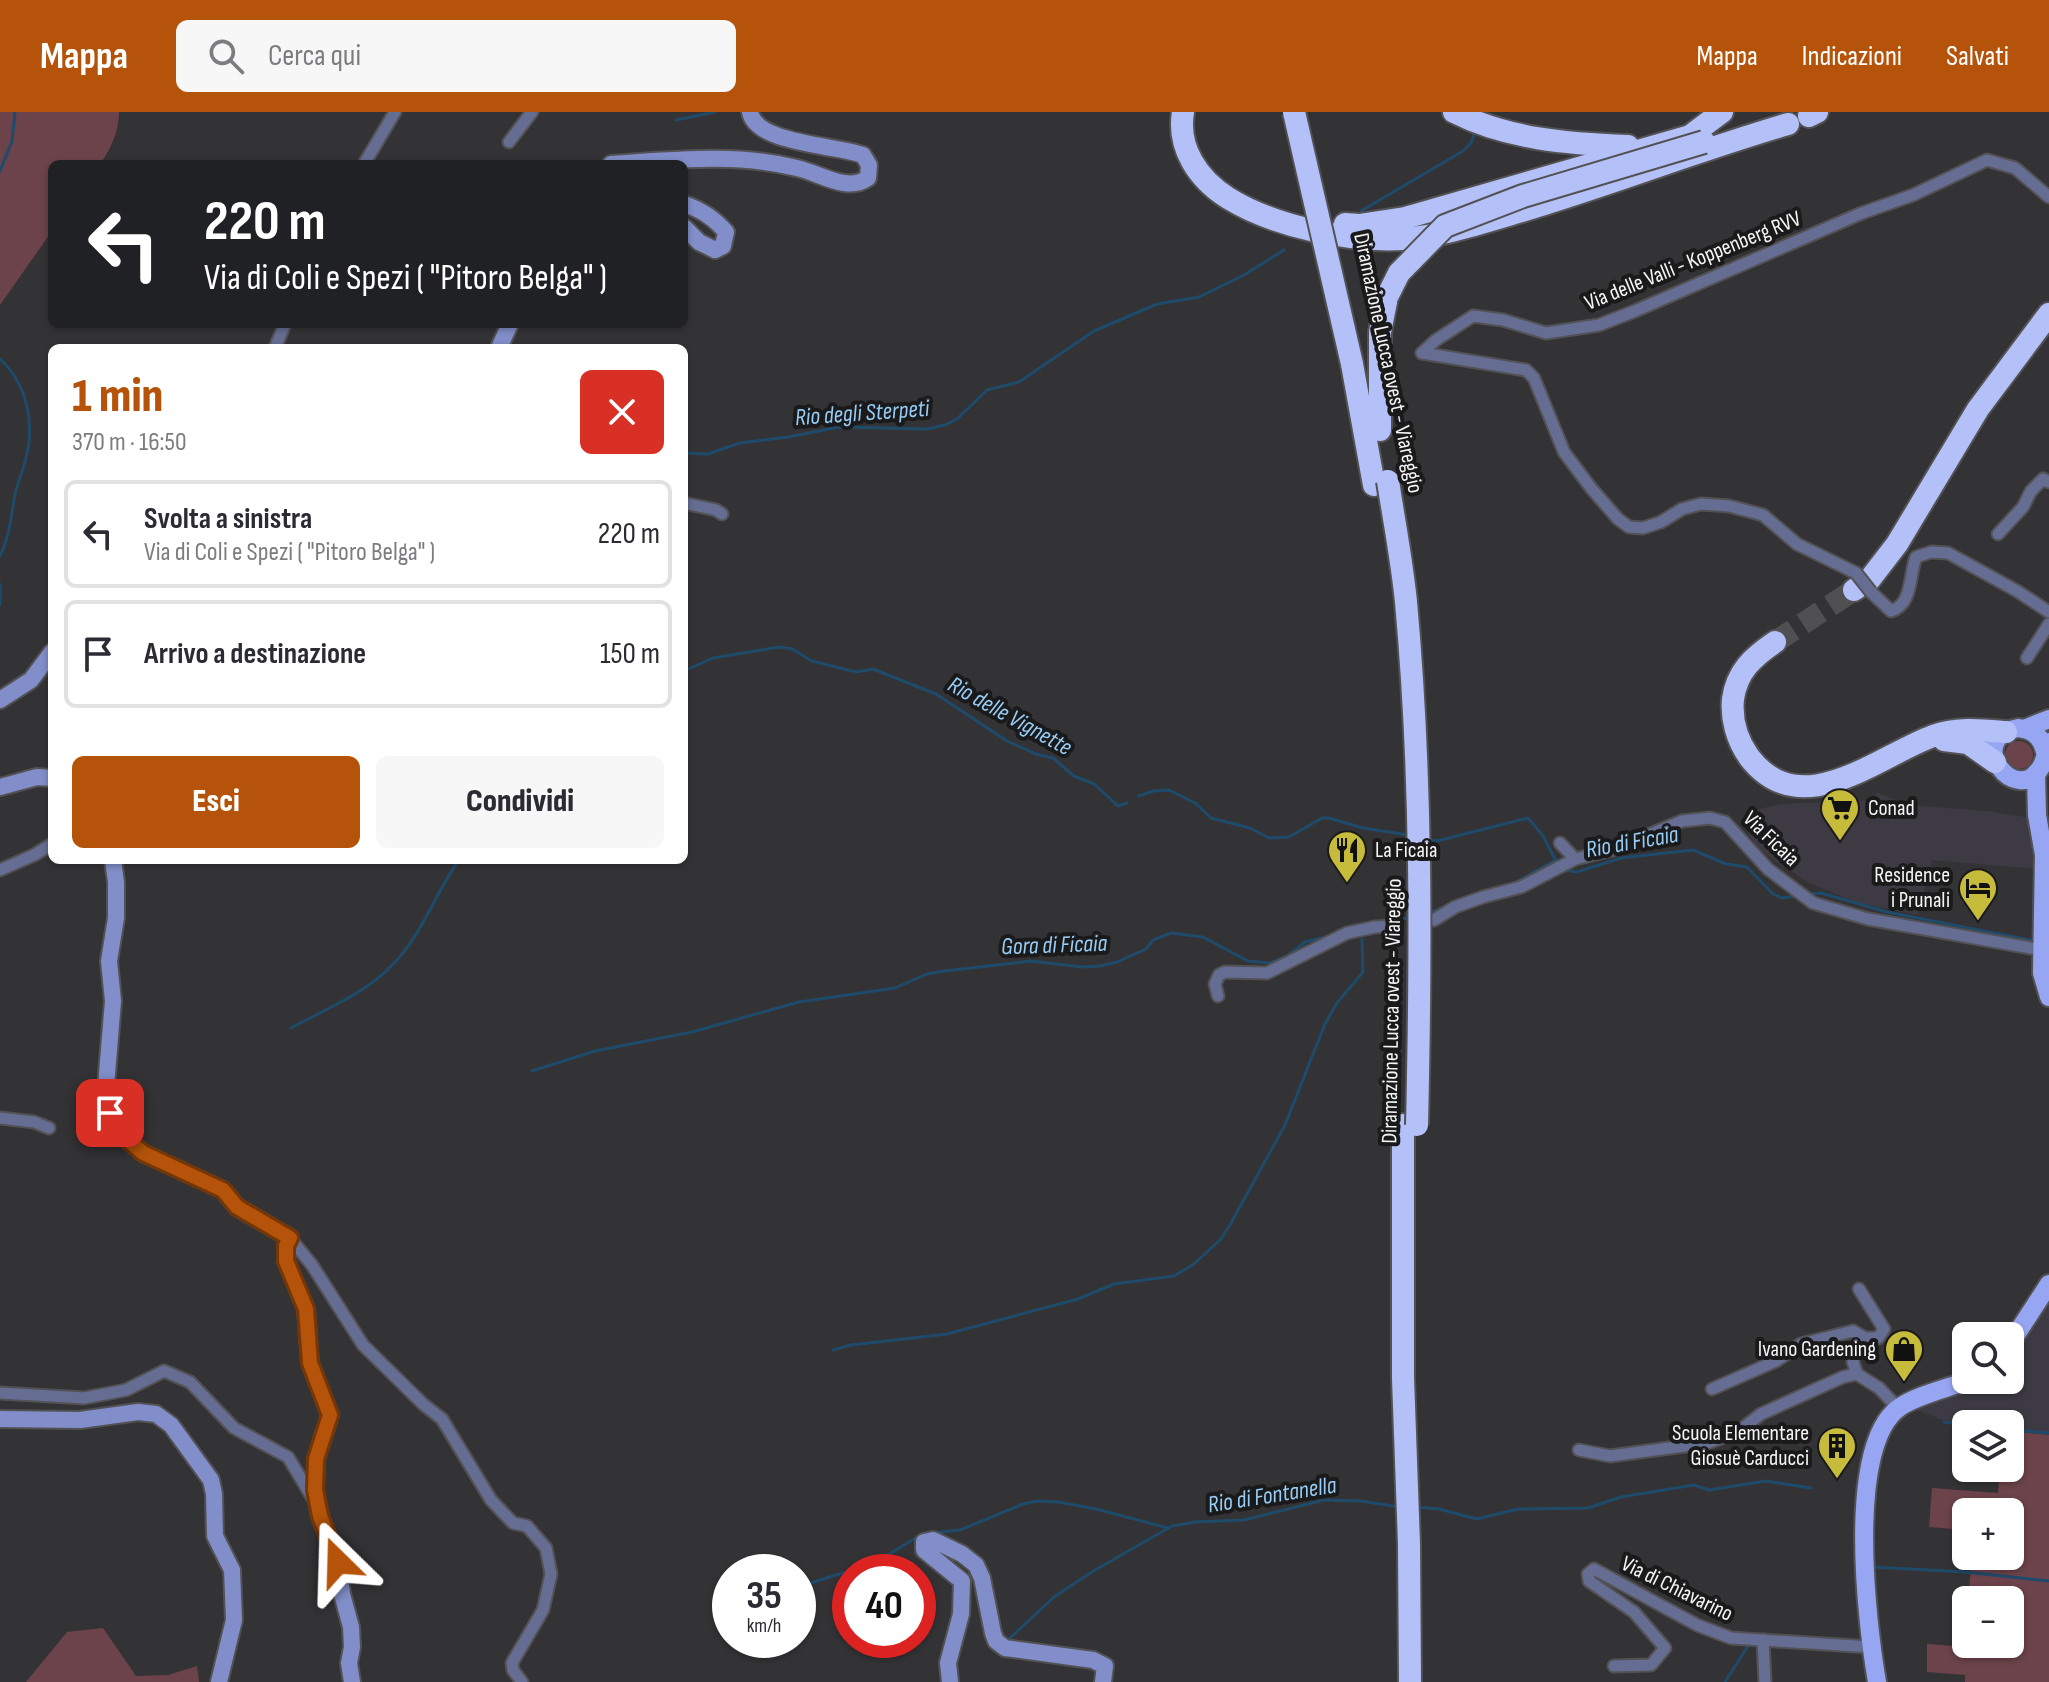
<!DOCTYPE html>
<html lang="it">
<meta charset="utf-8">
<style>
:root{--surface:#fff;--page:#f7f7f7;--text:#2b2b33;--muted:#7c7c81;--line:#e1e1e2;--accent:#b45309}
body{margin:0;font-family:"Sofia Sans Condensed",sans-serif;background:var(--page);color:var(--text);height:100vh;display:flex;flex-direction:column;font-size:30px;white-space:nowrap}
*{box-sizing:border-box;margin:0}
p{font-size:26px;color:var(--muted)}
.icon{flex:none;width:44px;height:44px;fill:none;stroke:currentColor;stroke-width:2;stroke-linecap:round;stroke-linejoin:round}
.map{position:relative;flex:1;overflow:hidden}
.sheet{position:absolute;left:48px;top:232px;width:640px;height:520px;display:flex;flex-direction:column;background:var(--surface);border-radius:12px;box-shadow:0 2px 6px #0004}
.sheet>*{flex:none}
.banner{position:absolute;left:48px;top:48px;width:640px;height:168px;border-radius:12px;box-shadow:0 2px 6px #0004;background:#202124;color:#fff;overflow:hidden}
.buttons{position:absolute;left:1952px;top:1210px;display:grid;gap:16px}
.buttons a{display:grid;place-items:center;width:72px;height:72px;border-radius:12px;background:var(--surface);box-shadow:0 2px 6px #0004;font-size:40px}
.speed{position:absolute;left:712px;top:1442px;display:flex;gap:16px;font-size:40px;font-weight:700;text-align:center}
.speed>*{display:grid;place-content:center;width:104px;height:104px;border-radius:50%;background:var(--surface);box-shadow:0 2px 6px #0004;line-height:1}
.speed small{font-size:20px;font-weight:400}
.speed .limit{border:12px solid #d22;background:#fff;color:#111}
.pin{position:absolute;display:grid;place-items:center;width:68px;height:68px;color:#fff;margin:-34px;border-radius:16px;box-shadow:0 4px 12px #0006}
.me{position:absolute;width:88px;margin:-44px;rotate:338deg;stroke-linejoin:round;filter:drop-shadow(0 0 6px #0008)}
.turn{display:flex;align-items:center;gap:28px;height:168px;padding:0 24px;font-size:36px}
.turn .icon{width:104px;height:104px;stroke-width:2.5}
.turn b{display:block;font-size:56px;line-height:68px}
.round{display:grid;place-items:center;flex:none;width:84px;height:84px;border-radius:12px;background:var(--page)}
.head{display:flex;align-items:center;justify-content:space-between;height:136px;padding:0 24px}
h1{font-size:48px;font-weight:800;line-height:60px;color:var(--accent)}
.action{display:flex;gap:16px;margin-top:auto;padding:16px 24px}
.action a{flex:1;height:92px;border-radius:12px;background:var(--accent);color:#fff;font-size:32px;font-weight:800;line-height:92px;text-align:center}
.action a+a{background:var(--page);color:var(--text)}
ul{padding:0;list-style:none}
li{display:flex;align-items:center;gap:24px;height:108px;margin:0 16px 12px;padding:0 8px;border:4px solid var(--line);border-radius:12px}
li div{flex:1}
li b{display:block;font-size:30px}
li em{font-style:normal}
header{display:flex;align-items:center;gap:48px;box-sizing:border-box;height:112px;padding:0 40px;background:var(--accent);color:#fff}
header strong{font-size:38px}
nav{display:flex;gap:44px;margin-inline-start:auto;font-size:28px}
.search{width:560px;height:72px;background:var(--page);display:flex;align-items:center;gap:20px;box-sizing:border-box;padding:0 28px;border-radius:12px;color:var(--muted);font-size:30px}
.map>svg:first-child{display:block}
</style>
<header>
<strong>Mappa</strong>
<div class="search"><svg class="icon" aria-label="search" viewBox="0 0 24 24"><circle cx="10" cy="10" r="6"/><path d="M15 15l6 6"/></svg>Cerca qui</div>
<nav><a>Mappa</a><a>Indicazioni</a><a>Salvati</a></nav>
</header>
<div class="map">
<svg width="2049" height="1570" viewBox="0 0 2049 1570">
<rect width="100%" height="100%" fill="#333235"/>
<!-- built -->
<g fill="#3e3a43">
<path d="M1878 681 1908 693 1987 699 2031 706 2037 757 1932 748 1918 803 1858 791 1809 771 1761 739 1750 725 1746 714 1749 703 1759 697 1781 692 1868 688Z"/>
<path d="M2049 1178V1323L2010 1319V1312L1948 1310 1911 1296 1981 1268H2010V1237Z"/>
</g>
<!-- green -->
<g fill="#6c434a">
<path d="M0 0H119C119 19 111 37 100 52H52V119L0 193Z"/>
<circle cx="2019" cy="643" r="14"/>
<path d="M2010 1319 2049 1323V1570H1965V1563L1927 1560V1532L1984 1536 1985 1532H2010V1488H1968L1972 1444H2010V1400H1966V1418L1929 1415 1932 1376 1998 1381 2000 1356H2010Z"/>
<path d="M103 1516 136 1564 168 1563 197 1554 199 1570H26L67 1520Z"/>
</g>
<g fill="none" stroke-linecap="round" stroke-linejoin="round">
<!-- stream -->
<g stroke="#1f4b6b" stroke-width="3">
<path d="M676 8 715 0"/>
<path d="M0 59 12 29 15 0"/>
<path d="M1361 99 1463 39 1471 31 1475 20"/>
<path d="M0 247C27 272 35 310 26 346 23 358 18 370 15 382 11 404 10 424 0 444"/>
<path d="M684 341 708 342 740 331 788 325 839 315 927 317 945 313 957 307 987 278 1019 270 1094 219 1157 192 1199 185 1244 163 1284 138"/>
<path d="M0 472V493"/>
<path d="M684 559 713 546 779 535 792 537 812 549 856 560 873 557 936 582 1007 629 1036 642 1053 646 1074 664 1094 672 1118 694 1127 691"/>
<path d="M1139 684 1153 679 1169 678 1195 691 1211 706 1250 716 1269 726 1289 725 1322 706H1329L1363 716 1408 723"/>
<path d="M1427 727 1437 729 1528 706 1543 724 1556 749"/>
<path d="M1564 758 1577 760 1621 746 1693 738 1726 752 1747 755 1773 782 1782 786 1797 784"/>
<path d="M1514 771 1556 748"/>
<path d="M1808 782 1821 781 1887 800 2035 829"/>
<path d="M1427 802 1468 785"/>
<path d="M1392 809 1412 805"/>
<path d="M291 916C327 896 368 881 396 849 423 820 436 780 459 748"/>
<path d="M532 959 595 939 692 920 799 890 895 876 927 862 945 859 1030 849 1083 855 1100 854 1117 850 1146 837 1153 828 1171 821 1203 825 1248 849 1270 851 1287 844 1305 830 1330 824"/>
<path d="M833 1238 851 1233 947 1222 1078 1187 1114 1172 1174 1164 1194 1152 1221 1127 1231 1111 1285 1013 1325 912 1337 891 1363 860 1362 827"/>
<path d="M1944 1310 1966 1313"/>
<path d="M2010 1318 2049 1321"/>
<path d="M1415 1395 1439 1397 1477 1407 1518 1397 1588 1396 1621 1385 1694 1373 1709 1378 1766 1369 1811 1376"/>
<path d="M1873 1455 1965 1460 2049 1469"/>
<path d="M798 1475 855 1457 891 1441 922 1422 960 1418 1023 1392 1038 1389 1058 1390 1096 1397 1168 1416"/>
<path d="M1008 1528 1054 1485 1090 1461 1172 1414 1195 1410 1244 1408 1324 1388 1361 1389 1399 1395"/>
<path d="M1725 1570 1748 1534"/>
</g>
<!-- highway-tunnel -->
<path stroke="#504f52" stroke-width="22" stroke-dasharray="22 11" stroke-linecap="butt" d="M1775 530 1854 478"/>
<!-- street casing -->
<g stroke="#525154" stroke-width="15">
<g id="street">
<path d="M509 30 532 0"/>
<path d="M364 52 395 0"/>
<path d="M275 236 285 212"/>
<path d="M1422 241 1436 228 1473 204 1503 208 1546 221 1599 213 1635 199 1862 101 1913 83 1987 48 2015 56 2049 85"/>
<path d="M1422 241 1526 258 1534 266 1564 340 1591 376 1618 407 1629 415 1643 416 1661 410 1682 397 1701 392 1729 394 1763 403 1797 432 1856 461"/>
<path d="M684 391 716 398 722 402"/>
<path d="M1998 422 2023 395 2031 379 2043 367 2049 370"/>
<path d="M1871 480 1891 499C1913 492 1909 463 1916 445L1931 440 1948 441 2017 479 2049 500"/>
<path d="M2027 546 2049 512"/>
<path d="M1560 731 1575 747"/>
<path d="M0 758 34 743 52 732"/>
<path d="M1434 808 1455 795 1483 785 1521 775 1575 747 1612 738 1682 709 1710 706 1725 710 1768 757 1813 791 1868 807 2042 838"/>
<path d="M1218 884 1215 872 1219 863 1225 860 1267 861 1347 821 1375 815 1394 814"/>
<path d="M0 1006 34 1010 49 1016"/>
<path d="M290 1126 312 1153 363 1233 423 1292 442 1307 491 1388 513 1411 527 1414 546 1436 551 1462 543 1498 512 1551 513 1558 522 1570"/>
<path d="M1857 1262 1853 1250 1854 1235 1865 1226H1878L1884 1217 1859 1177"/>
<path d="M1712 1277 1776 1249 1801 1232 1853 1219 1865 1226"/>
<path d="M0 1281 84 1286 126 1278 164 1259 190 1270 234 1316 288 1345 312 1385"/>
<path d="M1579 1338 1610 1344 1707 1331 1738 1320 1761 1302 1843 1265 1857 1262 1879 1276 1898 1296"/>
<path d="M1763 1528 1765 1570"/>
<path d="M1614 1554 1651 1553 1665 1536 1634 1500 1589 1469 1588 1462 1594 1457 1697 1513 1731 1526 1871 1535"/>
</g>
</g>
<!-- secondary casing -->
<g stroke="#525154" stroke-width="20">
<g id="secondary">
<path d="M611 52C673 48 737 41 797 56 820 61 847 81 868 66L869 53 863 43C836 33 756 32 750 0"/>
<path d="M684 92C702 98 714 106 726 120L723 134 715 138 699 130 684 115"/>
<path d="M499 236 510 212"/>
<path d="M0 588 31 568 52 540"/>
<path d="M0 675 37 665 52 666"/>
<path d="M113 748 116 770V806L109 849 113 889 105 986 115 1017 143 1041 223 1078 237 1095 290 1126 286 1134V1149L306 1197 310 1251 330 1303 316 1347 315 1378 320 1404 338 1450 342 1482 351 1515 352 1535 349 1551 352 1570"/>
<path d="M0 1307 80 1308 138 1300 156 1302 171 1313 211 1368 214 1382 215 1424 232 1458 234 1508 219 1570"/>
<path d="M950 1570 948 1551 961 1502 962 1469 924 1438V1430L933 1428 962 1442 976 1453 982 1466 993 1521 996 1529 1005 1536 1093 1548 1105 1554 1103 1570"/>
</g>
</g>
<!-- primary casing -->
<g stroke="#525154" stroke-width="22">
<g id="primary">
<path d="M2024 617 2049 607"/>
<path d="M2045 640C2042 625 2033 617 2018 616 1962 627 2017 697 2041 655 2046 647 2046 638 2049 630"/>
<path d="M2036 661 2037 703 2044 743 2042 861 2049 885"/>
<path d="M2010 1232 2049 1172"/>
<path d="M1877 1570C1867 1512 1845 1332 1900 1295 1917 1283 1949 1276 1969 1268"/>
</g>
</g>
<!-- highway casing -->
<g stroke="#525154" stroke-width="26">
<g id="highway">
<path d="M1183 0C1177 36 1198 67 1228 86 1275 115 1349 130 1404 127 1443 124 1484 110 1522 99 1612 72 1699 38 1788 12"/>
<path d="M1454 0C1507 27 1569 32 1628 34"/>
<path d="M1809 4 1817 0"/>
<path d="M1345 112 1359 113 1405 106 1690 24 1722 0"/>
<path d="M1352 252 1374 373"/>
<path d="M1380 318V220L1387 185"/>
<path d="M1854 478 1870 467 1897 432 1978 297 2049 202"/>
<path d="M1775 530C1753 545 1737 559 1733 587 1731 607 1737 628 1749 645 1801 713 1878 644 1933 624 1956 615 1982 618 2006 620"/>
<path d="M1944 628 1968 631 1995 650"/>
<path d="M1403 1013V1266L1409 1432 1410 1570"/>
</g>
</g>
<!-- street -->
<use href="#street" stroke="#656d93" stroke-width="11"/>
<!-- secondary -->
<use href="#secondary" stroke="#818ec9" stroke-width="16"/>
<!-- primary -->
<use href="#primary" stroke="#97a6f3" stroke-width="18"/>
<!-- highway -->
<use href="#highway" stroke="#b4c1f8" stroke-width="22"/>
<!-- street-bridge casing -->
<g stroke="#525154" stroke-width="15" stroke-linecap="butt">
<path id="street-bridge" d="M1856 461 1871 480"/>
</g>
<!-- highway-bridge casing -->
<g stroke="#525154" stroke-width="26" stroke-linecap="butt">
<g id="highway-bridge">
<path d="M1294 0 1352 252"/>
<path d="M1387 185 1399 161 1445 114 1523 84 1704 30"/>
<path d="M1388 369C1394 409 1402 449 1406 490 1422 664 1421 838 1417 1013"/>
</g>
</g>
<!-- street-bridge -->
<use href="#street-bridge" stroke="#656d93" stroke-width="11"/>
<!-- highway-bridge -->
<use href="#highway-bridge" stroke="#b4c1f8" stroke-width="22"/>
</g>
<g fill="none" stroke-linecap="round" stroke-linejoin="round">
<!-- route casing -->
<g stroke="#753606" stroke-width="20">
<path id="route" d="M110 1001 115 1017 143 1041 223 1078 237 1095 290 1126 286 1134V1149L306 1197 310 1251 330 1303 316 1347 315 1378 320 1404 338 1450"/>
</g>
<!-- route -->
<use href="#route" stroke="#b45309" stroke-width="14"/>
</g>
<!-- icons -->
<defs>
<g id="supermarket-pin" transform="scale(2)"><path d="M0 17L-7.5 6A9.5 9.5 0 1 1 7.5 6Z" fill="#c7bb3c" stroke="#1a1a1b"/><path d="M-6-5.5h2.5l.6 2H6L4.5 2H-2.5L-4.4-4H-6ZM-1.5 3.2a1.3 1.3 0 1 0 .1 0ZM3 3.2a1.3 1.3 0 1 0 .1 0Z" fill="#111"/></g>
<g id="restaurant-pin" transform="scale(2)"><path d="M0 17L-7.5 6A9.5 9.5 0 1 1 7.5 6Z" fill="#c7bb3c" stroke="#1a1a1b"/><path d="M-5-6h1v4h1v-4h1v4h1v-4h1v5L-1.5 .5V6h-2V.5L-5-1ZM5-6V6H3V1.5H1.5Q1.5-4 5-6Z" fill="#111"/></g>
<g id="hotel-pin" transform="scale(2)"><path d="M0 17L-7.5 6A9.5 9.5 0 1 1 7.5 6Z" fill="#c7bb3c" stroke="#1a1a1b"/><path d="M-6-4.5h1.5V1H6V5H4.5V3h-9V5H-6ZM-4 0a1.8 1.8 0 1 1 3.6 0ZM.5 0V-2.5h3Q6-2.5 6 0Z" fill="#111"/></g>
<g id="shop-pin" transform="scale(2)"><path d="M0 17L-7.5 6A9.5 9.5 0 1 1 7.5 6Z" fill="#c7bb3c" stroke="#1a1a1b"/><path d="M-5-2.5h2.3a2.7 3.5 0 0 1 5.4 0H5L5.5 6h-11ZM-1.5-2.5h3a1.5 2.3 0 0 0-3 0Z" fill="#111"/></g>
<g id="building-pin" transform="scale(2)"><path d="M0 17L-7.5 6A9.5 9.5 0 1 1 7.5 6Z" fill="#c7bb3c" stroke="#1a1a1b"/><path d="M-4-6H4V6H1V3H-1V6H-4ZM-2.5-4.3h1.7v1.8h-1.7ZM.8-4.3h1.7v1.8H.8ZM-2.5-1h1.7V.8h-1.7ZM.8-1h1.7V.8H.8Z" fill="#111"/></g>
</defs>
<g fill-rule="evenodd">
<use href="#supermarket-pin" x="1840" y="696"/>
<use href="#restaurant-pin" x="1347" y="738"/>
<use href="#hotel-pin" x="1978" y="776"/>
<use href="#shop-pin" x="1904" y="1237"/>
<use href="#building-pin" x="1837" y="1334"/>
</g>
<g text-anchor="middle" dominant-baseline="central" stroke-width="8" stroke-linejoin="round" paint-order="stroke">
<!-- street labels -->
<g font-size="22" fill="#f5f4f6" stroke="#1a1a1b">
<text transform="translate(1693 149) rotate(-22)">Via delle Valli - Koppenberg RVV</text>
<text transform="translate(1388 251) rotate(78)">Diramazione Lucca ovest - Viareggio</text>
<text transform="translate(1771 727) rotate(44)">Via Ficaia</text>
<text transform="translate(1392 899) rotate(-89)">Diramazione Lucca ovest - Viareggio</text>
<text transform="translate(1677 1477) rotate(26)">Via di Chiavarino</text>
</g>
<!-- poi labels -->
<g font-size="22" fill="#f5f4f6" stroke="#1a1a1b" text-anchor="end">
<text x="1868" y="696" text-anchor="start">Conad</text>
<text x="1375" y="738" text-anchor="start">La Ficaia</text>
<text x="1950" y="763">Residence<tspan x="1950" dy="25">i Prunali</tspan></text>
<text x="1876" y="1237">Ivano Gardening</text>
<text x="1809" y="1321">Scuola Elementare<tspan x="1809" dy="25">Giosuè Carducci</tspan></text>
</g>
<!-- water labels -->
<g font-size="24" font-style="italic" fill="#96ccf6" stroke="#1a1a1b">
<text transform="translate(862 301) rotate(-4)">Rio degli Sterpeti</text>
<text transform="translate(1010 604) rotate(29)">Rio delle Vignette</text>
<text transform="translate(1632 730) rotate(-10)">Rio di Ficaia</text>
<text transform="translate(1054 833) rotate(-2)">Gora di Ficaia</text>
<text transform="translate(1272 1383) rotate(-9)">Rio di Fontanella</text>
</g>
</g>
</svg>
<div class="buttons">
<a><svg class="icon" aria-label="search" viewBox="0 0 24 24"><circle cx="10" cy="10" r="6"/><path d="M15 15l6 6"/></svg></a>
<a><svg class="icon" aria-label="layers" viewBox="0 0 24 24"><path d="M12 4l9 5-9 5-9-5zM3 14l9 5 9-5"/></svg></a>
<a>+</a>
<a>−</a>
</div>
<div class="speed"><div>35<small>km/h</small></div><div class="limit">40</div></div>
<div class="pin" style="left:110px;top:1001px;background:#d93025"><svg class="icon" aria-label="arrive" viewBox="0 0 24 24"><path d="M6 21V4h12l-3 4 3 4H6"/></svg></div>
<svg class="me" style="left:338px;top:1450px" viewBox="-20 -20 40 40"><path d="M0-17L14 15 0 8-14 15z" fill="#b45309" stroke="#fff" stroke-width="4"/></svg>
<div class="banner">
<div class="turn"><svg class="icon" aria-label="left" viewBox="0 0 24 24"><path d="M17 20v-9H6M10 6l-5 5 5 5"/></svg><div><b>220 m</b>Via di Coli e Spezi ( &quot;Pitoro Belga&quot; )</div></div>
</div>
<section class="sheet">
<div class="head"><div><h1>1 min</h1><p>370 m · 16:50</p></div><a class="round" style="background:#d93025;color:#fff"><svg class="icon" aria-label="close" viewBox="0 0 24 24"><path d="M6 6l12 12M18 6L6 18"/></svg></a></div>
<ul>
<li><svg class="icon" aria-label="left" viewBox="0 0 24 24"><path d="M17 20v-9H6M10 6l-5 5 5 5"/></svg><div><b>Svolta a sinistra</b><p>Via di Coli e Spezi ( &quot;Pitoro Belga&quot; )</p></div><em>220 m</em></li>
<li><svg class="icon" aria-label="arrive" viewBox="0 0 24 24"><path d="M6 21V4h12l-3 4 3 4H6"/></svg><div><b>Arrivo a destinazione</b></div><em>150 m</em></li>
</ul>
<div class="action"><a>Esci</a><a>Condividi</a></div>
</section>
</div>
